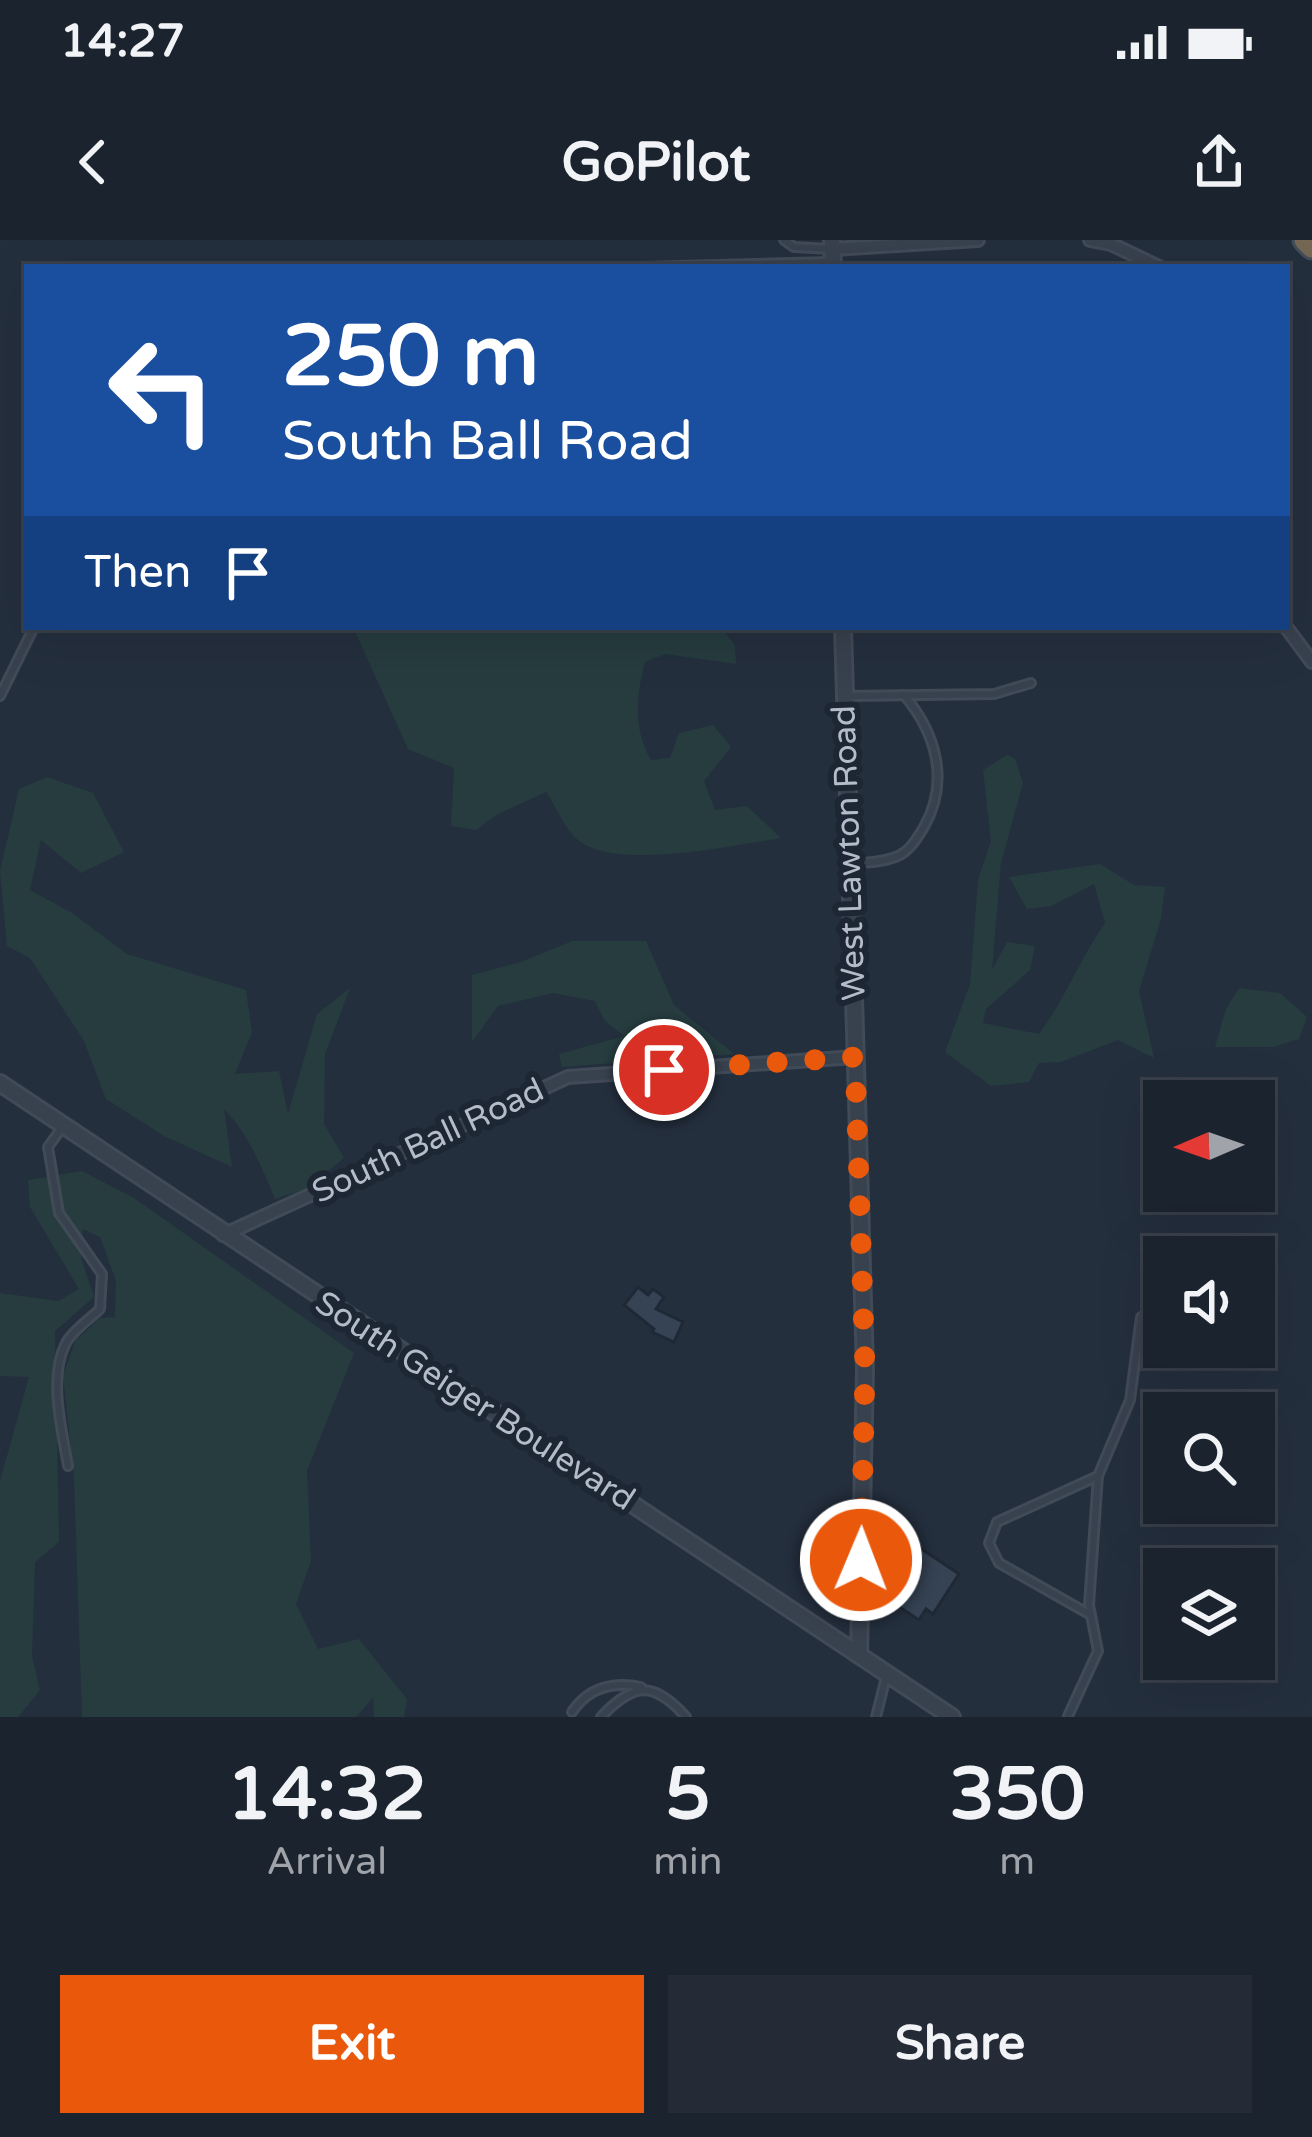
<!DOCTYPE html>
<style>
:root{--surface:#1b232e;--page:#242b36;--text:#f1f3f6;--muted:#a0a4aa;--line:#39404a;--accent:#ea580c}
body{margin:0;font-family:"Varela Round",sans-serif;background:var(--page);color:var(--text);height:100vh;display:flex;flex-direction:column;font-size:45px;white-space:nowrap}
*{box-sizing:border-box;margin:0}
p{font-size:39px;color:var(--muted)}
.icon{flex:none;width:66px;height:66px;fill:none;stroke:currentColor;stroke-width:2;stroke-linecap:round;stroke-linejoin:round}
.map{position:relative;height:1477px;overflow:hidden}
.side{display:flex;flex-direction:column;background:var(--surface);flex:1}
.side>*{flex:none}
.top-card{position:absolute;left:24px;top:24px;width:1266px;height:366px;border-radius:0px;box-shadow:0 12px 48px #0002,0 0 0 3px var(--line);background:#1a4fa0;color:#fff;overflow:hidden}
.needle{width:78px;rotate:268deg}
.tools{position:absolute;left:1143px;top:840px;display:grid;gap:24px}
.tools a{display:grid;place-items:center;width:132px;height:132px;border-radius:0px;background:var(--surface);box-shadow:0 12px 48px #0002,0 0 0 3px var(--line);font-size:60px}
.pin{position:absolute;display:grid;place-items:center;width:102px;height:102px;color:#fff;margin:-51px;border:6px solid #fff;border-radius:50%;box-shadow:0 3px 12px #0007}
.me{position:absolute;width:132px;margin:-66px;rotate:1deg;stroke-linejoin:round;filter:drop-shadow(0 0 9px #0008)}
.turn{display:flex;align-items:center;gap:42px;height:252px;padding:0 60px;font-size:54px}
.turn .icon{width:156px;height:156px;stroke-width:2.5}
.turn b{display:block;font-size:84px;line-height:102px}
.then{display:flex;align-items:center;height:114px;padding:0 60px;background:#0003;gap:24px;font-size:45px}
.eta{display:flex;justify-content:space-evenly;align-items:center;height:204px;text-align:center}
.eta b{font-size:72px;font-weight:800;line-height:84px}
.action{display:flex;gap:24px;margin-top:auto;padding:24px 60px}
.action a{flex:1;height:138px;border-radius:0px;background:var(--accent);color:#fff;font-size:48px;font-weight:800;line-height:138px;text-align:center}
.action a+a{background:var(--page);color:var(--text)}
.status{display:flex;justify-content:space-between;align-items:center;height:84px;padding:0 60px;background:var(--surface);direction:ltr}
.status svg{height:33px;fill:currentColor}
header{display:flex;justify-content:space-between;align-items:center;height:156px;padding:0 60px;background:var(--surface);font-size:54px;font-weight:800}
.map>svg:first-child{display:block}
</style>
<div class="status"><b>14:27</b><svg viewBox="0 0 49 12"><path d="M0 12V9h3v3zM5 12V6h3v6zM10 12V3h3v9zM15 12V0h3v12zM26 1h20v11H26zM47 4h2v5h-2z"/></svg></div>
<header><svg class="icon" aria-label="back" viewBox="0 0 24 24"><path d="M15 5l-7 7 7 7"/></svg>GoPilot<svg class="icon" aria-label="share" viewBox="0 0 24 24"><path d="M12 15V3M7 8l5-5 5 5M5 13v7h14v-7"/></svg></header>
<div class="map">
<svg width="1312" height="1477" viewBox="0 0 1312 1477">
<rect width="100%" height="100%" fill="#242f3e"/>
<!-- green -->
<g fill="#263c3f">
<path d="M353 387H720L735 405 736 424 665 414 645 422C636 455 633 490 651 520L670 518 679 493 713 485 731 507 704 541 715 570 747 566 781 598C735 605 612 632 577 599 564 588 556 566 546 552L496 575 476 590 451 586 454 528 408 509Z"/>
<path d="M1007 515 1015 519 1023 543 1001 623 992 730 1007 702 1035 706 1030 730 986 769 983 783 1039 794C1065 759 1080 719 1105 683L1094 644 1051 666 1027 669 1009 637 1100 624 1134 645 1165 647 1161 679 1139 751 1154 818 1118 800 1061 822 1039 823 1029 842 991 846 945 812 970 744 978 640 991 601 983 530Z"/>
<path d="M47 537 93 553 124 612 81 633 41 600 30 650 72 673 127 714 246 750 252 792 235 834 279 831 288 874 317 774 350 748 325 814 324 884 344 918 306 949 275 959C261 926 249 895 224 869L232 927 164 896 106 859 84 801 30 718 7 706 0 631 19 549Z"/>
<path d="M572 701H646L674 765 734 814 562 827 559 814 624 796 604 780 595 761 553 753 498 766 472 802V735L521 722Z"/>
<path d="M1239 748 1280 753 1307 777 1299 799 1273 807H1215L1226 769Z"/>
<path d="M82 931 134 958 354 1113 307 1231 311 1321 296 1364 318 1409 359 1399 407 1459 404 1477H374L373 1458 356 1477H82L74 1237 63 1136 75 1101 100 1078 115 1077 116 1041 100 997 83 989 81 1018 94 1057 55 1091 59 1302 35 1322 32 1416 40 1450 18 1477H0V1241L29 1137 0 1136V1053L58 1061 79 1049 30 967 28 940Z"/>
</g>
<!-- building -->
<g fill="#364354" stroke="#1f2835" stroke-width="3">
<path d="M638 1047 648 1055 653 1049 664 1057 656 1069 683 1082 674 1102 652 1092 654 1089 624 1065Z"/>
<path d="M920 1308 959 1334 933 1374 926 1369 919 1380 895 1364 903 1353 895 1348Z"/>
</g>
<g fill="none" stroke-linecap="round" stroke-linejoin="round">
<!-- service casing -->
<g stroke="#414a57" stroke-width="12">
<g id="service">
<path d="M784 0 794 7 831 9"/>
<path d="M642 27 829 22"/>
<path d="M0 456 34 387"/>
<path d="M849 456 994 454 1031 443"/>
<path d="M853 624C869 622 886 622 900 615 911 609 918 597 924 587 950 541 936 493 904 455"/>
<path d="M61 889 48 907 59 973 102 1034 100 1069C90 1079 73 1090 66 1103 48 1137 62 1190 68 1226"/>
<path d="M1089 1374 999 1323 989 1303 997 1282 1098 1236"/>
<path d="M572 1472C588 1448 613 1441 641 1447"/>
<path d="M1068 1476 1098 1411 1089 1365 1098 1236 1130 1160 1141 1077"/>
<path d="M601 1477C634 1442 654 1441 686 1477"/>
<path d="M876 1477 886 1437"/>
</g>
</g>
<!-- minor casing -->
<g stroke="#414a57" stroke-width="16">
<g id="minor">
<path d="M1090 0 1111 4 1159 27"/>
<path d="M833 9 978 0"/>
<path d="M1286 387 1312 422"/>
<path d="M223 995 568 837 855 817"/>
</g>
</g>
<!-- tertiary casing -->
<g stroke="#414a57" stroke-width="20">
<g id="tertiary">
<path d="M832 0 833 27"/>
<path d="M843 387 865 1129 859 1415"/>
<path d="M0 843 952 1477"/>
</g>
</g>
<!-- motorway casing -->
<g stroke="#434c59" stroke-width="27">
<path id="motorway" d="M1305 0 1312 7"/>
</g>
<!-- service -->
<use href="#service" stroke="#38414e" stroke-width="6"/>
<!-- minor -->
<use href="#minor" stroke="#38414e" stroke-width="10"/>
<!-- tertiary -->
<use href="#tertiary" stroke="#38414e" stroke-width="14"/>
<!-- motorway -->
<use href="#motorway" stroke="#746855" stroke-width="21"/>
</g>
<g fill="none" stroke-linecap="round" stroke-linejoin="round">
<!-- route -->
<path stroke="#ea580c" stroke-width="21" stroke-dasharray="0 37.8" d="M664 830 855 817 865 1129 861 1320"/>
</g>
<g text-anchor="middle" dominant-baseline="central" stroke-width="12" stroke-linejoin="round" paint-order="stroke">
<!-- street labels -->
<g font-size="33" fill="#b4bcc9" stroke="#1d2633">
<text transform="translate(849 613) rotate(-92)">West Lawton Road</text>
<text transform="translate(428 901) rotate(-25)">South Ball Road</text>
<text transform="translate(475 1161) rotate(33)">South Geiger Boulevard</text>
</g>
</g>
</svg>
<div class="tools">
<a><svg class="needle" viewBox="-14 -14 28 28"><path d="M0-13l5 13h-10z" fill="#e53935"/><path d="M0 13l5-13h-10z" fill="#a0a4aa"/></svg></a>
<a><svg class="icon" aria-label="sound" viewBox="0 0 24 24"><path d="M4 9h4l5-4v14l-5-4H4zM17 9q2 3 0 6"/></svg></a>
<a><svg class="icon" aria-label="search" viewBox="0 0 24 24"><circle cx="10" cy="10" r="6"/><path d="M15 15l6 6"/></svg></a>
<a><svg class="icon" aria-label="layers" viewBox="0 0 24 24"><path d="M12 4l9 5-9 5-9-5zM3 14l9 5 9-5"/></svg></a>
</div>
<div class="pin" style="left:664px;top:830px;background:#d93025"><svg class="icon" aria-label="arrive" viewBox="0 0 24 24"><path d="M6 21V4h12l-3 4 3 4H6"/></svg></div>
<svg class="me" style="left:861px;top:1320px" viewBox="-20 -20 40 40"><circle r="17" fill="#ea580c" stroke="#fff" stroke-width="3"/><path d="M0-11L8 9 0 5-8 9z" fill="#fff"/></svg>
<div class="top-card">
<div class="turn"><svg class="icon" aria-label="left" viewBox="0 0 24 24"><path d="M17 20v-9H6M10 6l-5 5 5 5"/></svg><div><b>250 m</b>South Ball Road</div></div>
<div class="then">Then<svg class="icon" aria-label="arrive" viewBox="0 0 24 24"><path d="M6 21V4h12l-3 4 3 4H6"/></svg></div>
</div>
</div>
<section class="side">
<div class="eta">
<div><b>14:32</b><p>Arrival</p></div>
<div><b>5</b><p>min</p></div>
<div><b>350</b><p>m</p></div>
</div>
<div class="action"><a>Exit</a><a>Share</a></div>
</section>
